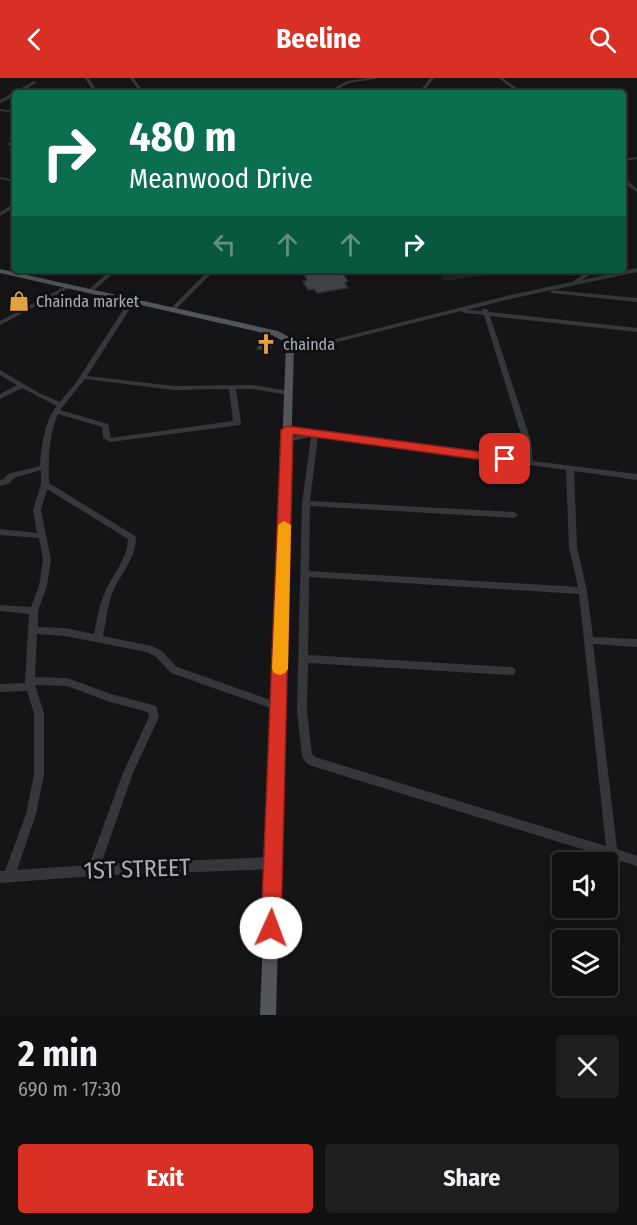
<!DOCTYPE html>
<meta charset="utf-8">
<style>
:root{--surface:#101011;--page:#1e1e1f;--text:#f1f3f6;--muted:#9c9d9f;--line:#303031;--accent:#d93025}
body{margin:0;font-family:"Fira Sans Condensed",sans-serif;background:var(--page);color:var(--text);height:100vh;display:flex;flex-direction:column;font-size:22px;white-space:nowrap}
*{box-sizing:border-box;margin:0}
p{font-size:20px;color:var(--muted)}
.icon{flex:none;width:33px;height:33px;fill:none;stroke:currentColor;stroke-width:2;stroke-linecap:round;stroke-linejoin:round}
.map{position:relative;height:937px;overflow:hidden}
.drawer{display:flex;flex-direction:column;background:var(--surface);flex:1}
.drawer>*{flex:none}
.top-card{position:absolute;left:12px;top:12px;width:614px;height:183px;border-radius:6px;box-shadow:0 6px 24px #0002,0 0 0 2px var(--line);background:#0b6e4f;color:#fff;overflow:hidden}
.fabs{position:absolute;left:552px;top:774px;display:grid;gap:12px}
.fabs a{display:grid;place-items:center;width:66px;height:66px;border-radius:6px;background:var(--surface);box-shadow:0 6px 24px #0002,0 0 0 2px var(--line);font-size:30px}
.pin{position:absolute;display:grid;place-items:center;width:51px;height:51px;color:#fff;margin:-26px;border-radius:12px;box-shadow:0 3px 9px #0006}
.me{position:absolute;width:66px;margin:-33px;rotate:2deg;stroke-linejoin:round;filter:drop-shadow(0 0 4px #0008)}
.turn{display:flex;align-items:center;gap:21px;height:126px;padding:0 18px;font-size:27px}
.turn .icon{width:78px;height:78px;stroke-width:2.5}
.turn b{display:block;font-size:42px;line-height:51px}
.lanes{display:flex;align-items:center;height:57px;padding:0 18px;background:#0003;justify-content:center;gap:30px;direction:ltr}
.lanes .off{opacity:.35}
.round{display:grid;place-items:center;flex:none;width:63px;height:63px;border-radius:6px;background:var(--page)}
.summary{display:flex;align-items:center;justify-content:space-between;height:102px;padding:0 18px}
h1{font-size:36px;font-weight:700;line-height:45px}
.button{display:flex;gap:12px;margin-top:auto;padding:12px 18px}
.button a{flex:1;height:69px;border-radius:6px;background:var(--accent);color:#fff;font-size:24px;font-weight:700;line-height:69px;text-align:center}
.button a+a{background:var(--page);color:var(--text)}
header{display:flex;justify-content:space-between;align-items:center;height:78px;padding:0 18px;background:var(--accent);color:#fff;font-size:27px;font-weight:700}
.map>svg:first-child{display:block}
</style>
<header><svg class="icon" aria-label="back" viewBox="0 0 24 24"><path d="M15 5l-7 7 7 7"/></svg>Beeline<svg class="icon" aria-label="search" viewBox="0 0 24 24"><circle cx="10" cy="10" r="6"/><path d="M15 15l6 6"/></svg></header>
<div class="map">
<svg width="637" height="937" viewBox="0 0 637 937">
<rect width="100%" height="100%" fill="#151517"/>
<!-- green -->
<path fill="#1f2620" d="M437 192H491L494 196 444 203Z"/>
<!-- building -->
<g fill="#44454a" stroke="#2f2f32" stroke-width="1.5">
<path d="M332 193 336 197 343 196 348 203 345 205 348 210 317 215 314 211 308 212 303 203 307 202 304 197Z"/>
<path d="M263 259 274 261 269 273 257 271Z"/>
</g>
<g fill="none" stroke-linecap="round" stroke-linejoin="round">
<!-- minor -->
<g fill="#36373b" fill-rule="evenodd">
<path d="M85 0H89L95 10 90 15H86L91 10Z"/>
<path d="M130 0H134L144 15H140Z"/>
<path d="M369 0H380L349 5 330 15H325L347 3Z"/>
<path d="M430 0H434L424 13 425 15H421L420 13Z"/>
<path d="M499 0H503L523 15H518Z"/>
<path d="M34 3 37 4 20 15H15V18L0 25V22Z"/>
<path d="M0 31 15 33V35L0 33Z"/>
<rect x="8" y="65" width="7" height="2"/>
<path d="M637 79V81L622 83V81Z"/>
<path d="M0 99 15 102V104L0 101Z"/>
<path d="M624 103H628L637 111V114L624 105Z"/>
<path d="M15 125V129L0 138V134Z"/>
<path d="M637 190V194L510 221 467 232 482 233 483 231H487L489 234 637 250V254L490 238 531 363 533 383 637 396V402L574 393 577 469 587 513 593 559 637 561V569L593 566 617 771 637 778V788L312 688C307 686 304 683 302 678L297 633 302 425 311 359 287 364 283 362 284 360 303 356 284 354 283 352 284 350H287L525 382 523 363 484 237 464 235 461 233 290 276 287 274 288 273 510 217 572 204 590 192H597L582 202ZM318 358 566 392 569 469 578 509 309 493 310 428 514 440 518 437 514 434 310 423ZM309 499 579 516 606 768 315 679 312 676 307 633 308 585 511 597 514 596 516 593 514 590 511 589 308 577Z"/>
<path d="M111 192H117L91 215H87V213Z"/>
<path d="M209 192H215L174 233H170V231Z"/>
<path d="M66 208 71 209 0 247V243Z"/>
<path d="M553 212 637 220V224L551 215 550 214Z"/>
<path d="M132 221 135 223 87 298 174 308 253 307 289 313 292 315 289 317 253 311H236L241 345 240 347 110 364 103 360 102 349 58 336C49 357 48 382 49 405L135 458 136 460C135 483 120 496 112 516 107 530 106 544 103 558L152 568 162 573 177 589 282 626 284 629 282 632 279 633 171 595 156 579 147 574 65 558 37 556 35 599 67 600 111 616 153 627 156 628 159 639 133 695 101 786 274 779 278 781 280 785 278 789 274 791 93 798 0 805V793H5L26 736 34 697V635L27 613 0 614V606L25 605 29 536 0 533V527L31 529 39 508 43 482 39 460 0 457V451L37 455 33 432 41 406V392L14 400 10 405 0 408V402L4 401 8 396 40 388C41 370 45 341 57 328L22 310 0 321V316L17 307 0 297V292L39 315 60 324 75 306 129 223ZM85 301 174 312 229 311 233 343 111 360 108 346 60 332ZM47 411 128 461C127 482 113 496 105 514 99 527 97 542 94 556L65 550 38 549V533L47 508 51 482 41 432ZM35 607 67 608 110 624 148 634 149 639 123 695 89 787 17 792 36 736 44 697V635Z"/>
</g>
<!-- major -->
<path fill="#52555a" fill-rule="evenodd" d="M0 191 278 253 289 259 294 267 276 937H260L286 267 283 263 272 257 0 195Z"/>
</g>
<!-- route -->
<path fill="#d93025" stroke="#8d1f18" stroke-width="1.5" d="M287 348 505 377 511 381 505 385 293 356 281 850 278 857 271 860 264 857 261 850 281 352Z"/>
<!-- slow -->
<path fill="#f59e0b" d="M284 443 291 447 288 591 285 595 280 597 274 595 272 591 278 447Z"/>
<!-- icons -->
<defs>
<g id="shop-bare" transform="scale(1.62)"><path d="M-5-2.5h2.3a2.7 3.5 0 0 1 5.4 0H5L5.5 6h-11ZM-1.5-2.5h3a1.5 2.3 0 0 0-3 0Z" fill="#e4a13f" stroke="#101012" stroke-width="2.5" paint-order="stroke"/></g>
<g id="church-bare" transform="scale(1.62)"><path d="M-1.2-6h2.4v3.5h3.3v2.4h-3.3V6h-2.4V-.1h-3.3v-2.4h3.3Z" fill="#e4a13f" stroke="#101012" stroke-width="2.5" paint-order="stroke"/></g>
</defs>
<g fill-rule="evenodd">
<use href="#shop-bare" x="19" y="223"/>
<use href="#church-bare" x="266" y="266"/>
</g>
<g text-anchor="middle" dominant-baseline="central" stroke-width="6" stroke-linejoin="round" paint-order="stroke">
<!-- far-poi labels -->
<g font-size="16" fill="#a8adb6" stroke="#101012" text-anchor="start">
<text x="36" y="223">Chainda market</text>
<text x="283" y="266">chainda</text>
</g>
<!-- near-street labels -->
<g font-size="24" fill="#a8adb6" stroke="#101012">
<text transform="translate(137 791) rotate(-2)">1ST STREET</text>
</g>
</g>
</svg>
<div class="fabs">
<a><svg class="icon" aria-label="sound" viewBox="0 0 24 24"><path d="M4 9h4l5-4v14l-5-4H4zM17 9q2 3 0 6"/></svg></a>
<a><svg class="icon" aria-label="layers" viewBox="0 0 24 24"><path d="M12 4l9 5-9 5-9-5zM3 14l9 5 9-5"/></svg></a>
</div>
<div class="pin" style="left:505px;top:381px;background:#d93025"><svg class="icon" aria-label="arrive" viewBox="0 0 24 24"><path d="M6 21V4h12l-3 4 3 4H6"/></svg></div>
<svg class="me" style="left:271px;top:850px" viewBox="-20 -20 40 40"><circle r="19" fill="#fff"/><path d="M0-13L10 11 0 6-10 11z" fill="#d93025"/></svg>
<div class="top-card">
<div class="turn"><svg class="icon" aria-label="right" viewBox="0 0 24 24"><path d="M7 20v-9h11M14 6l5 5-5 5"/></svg><div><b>480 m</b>Meanwood Drive</div></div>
<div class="lanes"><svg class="icon off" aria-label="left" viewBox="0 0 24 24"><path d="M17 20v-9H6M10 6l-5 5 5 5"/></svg><svg class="icon off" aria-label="ahead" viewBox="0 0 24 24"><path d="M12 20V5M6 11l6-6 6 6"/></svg><svg class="icon off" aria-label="ahead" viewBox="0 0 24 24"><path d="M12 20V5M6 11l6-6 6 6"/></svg><svg class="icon" aria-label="right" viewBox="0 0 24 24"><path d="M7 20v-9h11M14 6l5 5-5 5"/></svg></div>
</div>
</div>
<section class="drawer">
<div class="summary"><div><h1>2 min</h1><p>690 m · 17:30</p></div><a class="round"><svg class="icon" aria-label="close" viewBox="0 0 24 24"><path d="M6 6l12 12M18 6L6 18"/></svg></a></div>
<div class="button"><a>Exit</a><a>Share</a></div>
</section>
